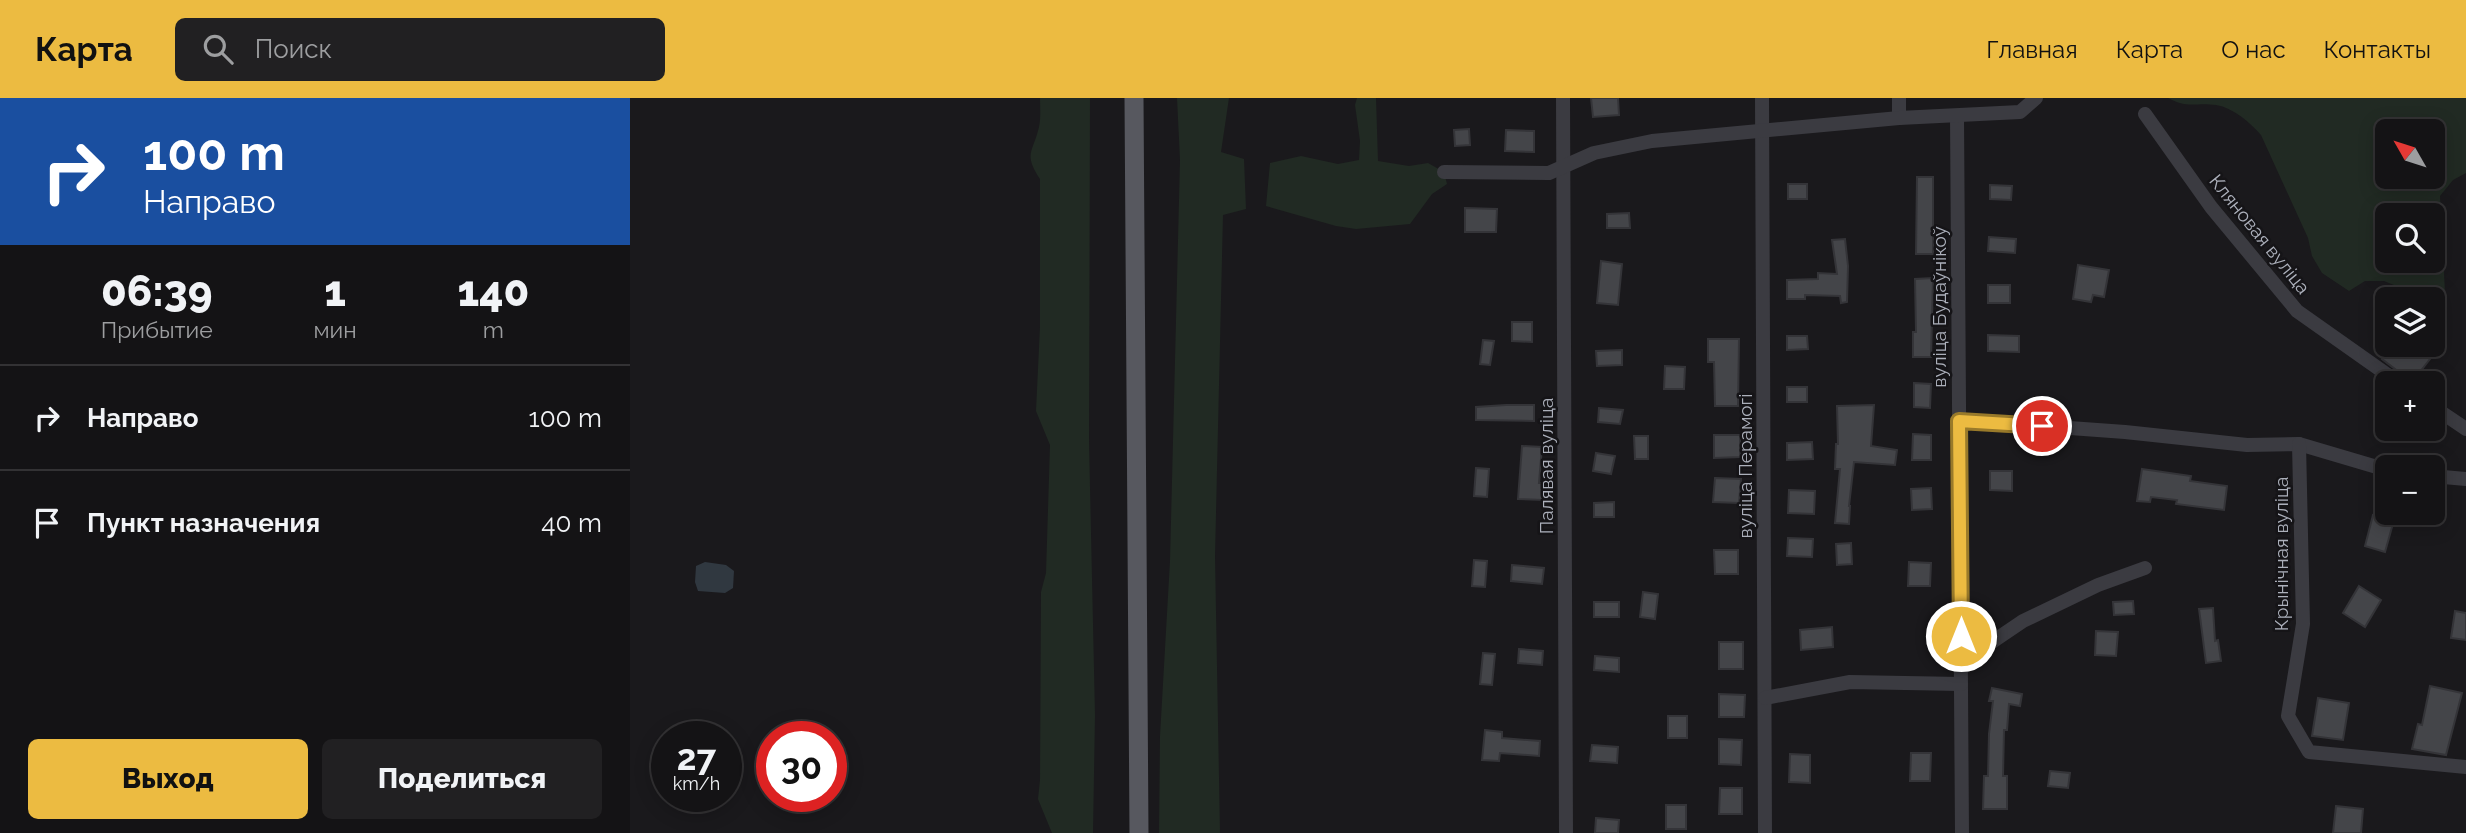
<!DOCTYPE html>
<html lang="ru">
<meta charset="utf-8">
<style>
:root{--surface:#141315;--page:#212022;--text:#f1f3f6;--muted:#9d9ea0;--line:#333234;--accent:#ecbb41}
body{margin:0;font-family:Raleway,sans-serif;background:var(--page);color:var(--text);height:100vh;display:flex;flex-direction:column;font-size:26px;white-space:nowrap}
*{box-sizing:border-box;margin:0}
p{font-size:23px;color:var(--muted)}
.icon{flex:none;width:38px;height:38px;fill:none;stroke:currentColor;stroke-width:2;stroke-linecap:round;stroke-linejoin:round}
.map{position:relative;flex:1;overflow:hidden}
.panel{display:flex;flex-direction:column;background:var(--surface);width:630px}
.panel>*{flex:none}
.banner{background:#1a4fa0;color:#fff;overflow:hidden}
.needle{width:46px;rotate:309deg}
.tools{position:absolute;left:1745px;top:21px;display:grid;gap:14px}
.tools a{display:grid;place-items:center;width:70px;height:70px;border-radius:10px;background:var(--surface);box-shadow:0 4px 18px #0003,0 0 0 2px var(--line);font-size:35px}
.speed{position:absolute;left:21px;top:623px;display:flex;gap:14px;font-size:35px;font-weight:700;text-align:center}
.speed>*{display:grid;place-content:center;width:91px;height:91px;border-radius:50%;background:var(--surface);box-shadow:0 4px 18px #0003,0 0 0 2px var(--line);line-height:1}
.speed small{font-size:18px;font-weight:400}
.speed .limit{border:10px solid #d22;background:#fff;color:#111}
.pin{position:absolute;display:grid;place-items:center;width:60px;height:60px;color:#fff;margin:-30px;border:4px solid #fff;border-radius:50%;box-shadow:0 2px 7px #0007}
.me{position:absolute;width:77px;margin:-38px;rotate:0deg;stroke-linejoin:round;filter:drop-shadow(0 0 5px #0008)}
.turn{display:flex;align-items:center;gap:24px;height:147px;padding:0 28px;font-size:32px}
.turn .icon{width:91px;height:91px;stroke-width:2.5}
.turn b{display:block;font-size:49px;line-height:60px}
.eta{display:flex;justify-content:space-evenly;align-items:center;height:119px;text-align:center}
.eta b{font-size:42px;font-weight:800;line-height:49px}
.button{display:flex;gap:14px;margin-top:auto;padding:14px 28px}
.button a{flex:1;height:80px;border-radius:10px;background:var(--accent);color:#111;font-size:28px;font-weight:800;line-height:80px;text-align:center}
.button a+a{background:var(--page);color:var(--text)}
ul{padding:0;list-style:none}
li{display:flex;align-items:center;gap:21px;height:105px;padding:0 28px;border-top:2px solid var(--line)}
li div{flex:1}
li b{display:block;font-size:26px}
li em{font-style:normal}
header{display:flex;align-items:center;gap:42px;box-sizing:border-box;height:98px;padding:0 35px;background:var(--accent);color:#111}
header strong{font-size:33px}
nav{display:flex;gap:38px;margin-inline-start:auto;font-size:24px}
.search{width:490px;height:63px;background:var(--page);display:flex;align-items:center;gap:18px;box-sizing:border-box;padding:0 24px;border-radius:10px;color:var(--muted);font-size:26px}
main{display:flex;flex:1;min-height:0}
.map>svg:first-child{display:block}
</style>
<header>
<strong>Карта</strong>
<div class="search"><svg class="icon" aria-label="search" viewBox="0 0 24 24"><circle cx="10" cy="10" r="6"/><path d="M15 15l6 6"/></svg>Поиск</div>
<nav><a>Главная</a><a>Карта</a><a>О нас</a><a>Контакты</a></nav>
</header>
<main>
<section class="panel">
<div class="banner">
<div class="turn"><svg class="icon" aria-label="right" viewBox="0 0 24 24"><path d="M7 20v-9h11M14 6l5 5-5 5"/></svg><div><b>100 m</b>Направо</div></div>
</div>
<div class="eta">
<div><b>06:39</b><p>Прибытие</p></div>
<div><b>1</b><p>мин</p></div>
<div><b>140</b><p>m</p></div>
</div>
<ul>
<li><svg class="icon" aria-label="right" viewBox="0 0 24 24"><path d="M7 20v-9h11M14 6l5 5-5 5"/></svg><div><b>Направо</b></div><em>100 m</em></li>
<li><svg class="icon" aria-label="arrive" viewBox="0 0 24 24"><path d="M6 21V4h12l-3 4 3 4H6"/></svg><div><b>Пункт назначения</b></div><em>40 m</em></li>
</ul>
<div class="button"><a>Выход</a><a>Поделиться</a></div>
</section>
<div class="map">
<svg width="1836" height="735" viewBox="0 0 1836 735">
<rect width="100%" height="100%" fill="#1a191c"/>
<!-- green -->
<g fill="#212a23" fill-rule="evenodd">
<path d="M410 0H460L459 343 465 617 463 735H422L408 701 410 682 411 494 416 475 420 347 406 313 410 229V81C393 55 403 55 409 29 411 20 410 9 410 0Z"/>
<path d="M547 0H599L591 54 614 61 616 111 593 117 585 458 590 735H529L530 638 540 463 550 62Z"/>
<path d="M727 0H746L748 63 779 68 798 65 814 74 817 86 802 96 780 126 726 131 706 128 636 108 640 65 671 58 708 66 729 62 730 43 725 7Z"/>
<path d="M1538 0H1836V75L1823 82 1810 98 1815 194 1803 207 1802 201H1785L1771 190 1754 183H1735L1719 193 1692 175 1682 158 1678 140 1631 37C1619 24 1604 10 1586 7 1565 4 1558 11 1538 0ZM1757 33H1802V79H1757ZM1757 117H1802V163H1757Z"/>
</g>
<!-- water -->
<path fill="#303840" d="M75 464 96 467 104 473 103 490 95 495 68 493 65 484 66 468Z"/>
<!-- building -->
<g fill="#444549" stroke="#343438" stroke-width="2">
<path d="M961 0H988L989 17 963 19Z"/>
<path d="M839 31 840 47 825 48 824 32Z"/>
<path d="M876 32 904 33V54L875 53Z"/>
<path d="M1287 79H1303V156H1286Z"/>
<rect x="1158" y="86" width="19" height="15"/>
<path d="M1360 87 1382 88 1381 102 1360 101Z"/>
<path d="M835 110 867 111 866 134H835Z"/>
<path d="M999 115 1000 130H977V116Z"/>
<path d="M1359 139 1386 141 1385 155 1358 153Z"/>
<path d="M1215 141 1218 168 1217 204 1211 205 1210 198 1175 197V201H1157V182L1188 181V175L1207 176 1202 142Z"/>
<path d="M971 163 992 166 988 207 967 205Z"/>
<path d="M1448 167 1479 172 1474 199 1463 197 1461 204 1443 201Z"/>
<path d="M1303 180 1301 259H1283V234H1286L1285 181Z"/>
<rect x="1358" y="187" width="22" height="18"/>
<path d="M882 224H902V244L882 243Z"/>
<path d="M1358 237 1389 238V254L1358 253Z"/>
<path d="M1157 238H1177L1178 251 1157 252Z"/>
<path d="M1078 241H1109L1108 308H1085L1084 264H1078Z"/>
<path d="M853 242 864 243 860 267 850 266Z"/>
<path d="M1763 247H1781L1800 261 1782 284 1752 261Z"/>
<path d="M992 252V267L967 268 966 253Z"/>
<path d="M1035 268 1055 269 1054 291H1034Z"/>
<path d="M1284 285 1301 286 1300 310 1284 309Z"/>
<rect x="1157" y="289" width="20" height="15"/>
<path d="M876 307H904V323L846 322V309Z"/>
<path d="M1244 307 1241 348 1267 352 1265 367 1224 364 1219 408H1220L1219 426 1205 425 1210 371H1205L1206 346H1208L1207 308Z"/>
<path d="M969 310 993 312 990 326 968 324Z"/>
<path d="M1283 336 1301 337V362H1282Z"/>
<path d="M1084 337H1110V359L1084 360Z"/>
<path d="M1004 338H1018V361H1005Z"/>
<path d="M1182 344 1183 361 1157 362V345Z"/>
<path d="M892 348 912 349 909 385H915L914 402 888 401Z"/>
<path d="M966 355 985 358 981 376 963 373Z"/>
<path d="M846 370 859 371 857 399 844 398Z"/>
<path d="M1512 371 1561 378 1560 383 1597 388 1594 412 1546 406 1547 402 1521 399 1520 404 1507 403Z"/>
<path d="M1360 373H1382V393L1360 392Z"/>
<path d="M1085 380 1111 381 1109 405 1083 404Z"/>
<path d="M1301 390 1302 411 1282 412 1281 391Z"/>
<path d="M1159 392 1185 393 1184 416 1158 415Z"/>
<path d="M984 404V419H964V405Z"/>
<path d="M1743 417 1764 422 1755 454 1735 448Z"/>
<path d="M1158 440 1183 441 1182 459 1157 458Z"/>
<path d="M1221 445 1222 466 1207 467 1206 446Z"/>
<path d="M1084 452H1108V476H1085Z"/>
<path d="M844 462 857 463 855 489 842 488Z"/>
<path d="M1279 464 1301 465 1300 488H1278Z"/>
<path d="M882 467 914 470 912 486 881 483Z"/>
<path d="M1729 488 1751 502 1735 529 1713 515Z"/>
<path d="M1013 494 1028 496 1025 521 1010 519Z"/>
<path d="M1503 503 1504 516 1484 517 1483 504Z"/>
<rect x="964" y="504" width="25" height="15"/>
<path d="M1583 510 1585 543 1588 542 1591 563 1576 565 1569 511Z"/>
<path d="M1825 513 1836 515V542L1821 540Z"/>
<path d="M1202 529 1203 549 1171 552 1170 532Z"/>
<path d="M1466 533 1488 534 1486 558 1465 557Z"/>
<rect x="1089" y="544" width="24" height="27"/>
<path d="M889 551 913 553 912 567 888 565Z"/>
<path d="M853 555 865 556 862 587 850 586Z"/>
<path d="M965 558 989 560V574L964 572Z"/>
<path d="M1800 588 1832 595 1816 657 1782 651 1788 626 1792 627Z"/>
<path d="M1362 590 1392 596 1390 608 1379 606 1377 632H1374L1373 678H1377V711H1353L1354 678H1358L1359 636 1363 603H1359Z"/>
<path d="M1089 596 1115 597 1114 619H1089Z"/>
<path d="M1688 600 1719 605 1713 642 1682 638Z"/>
<rect x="1038" y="618" width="19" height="22"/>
<path d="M855 632 872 634V640L910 643 909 658 870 655 869 663 852 662Z"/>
<path d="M1089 641 1112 642 1111 667 1089 666Z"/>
<path d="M962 647 988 649 987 665 960 663Z"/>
<path d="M1281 655H1301L1300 683H1280Z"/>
<path d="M1160 656 1180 657V685L1159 684Z"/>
<path d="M1420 673 1440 675 1438 690 1418 688Z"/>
<path d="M1090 690H1112V716H1089Z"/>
<rect x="1036" y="707" width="20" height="24"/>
<path d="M1706 708 1733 711 1731 735H1703Z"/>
<path d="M966 720 989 722 988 735H965Z"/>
</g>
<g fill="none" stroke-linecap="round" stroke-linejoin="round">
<!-- minor -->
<g stroke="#3b3b41" stroke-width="14">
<path d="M933 0 936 735"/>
<path d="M1132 0 1135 735"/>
<path d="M1269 0V20"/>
<path d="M1515 16 1581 109 1667 213 1769 285"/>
<path d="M1327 19 1332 735"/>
<path d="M814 74 919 75 964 55 1022 43 1269 20 1390 14 1406 0"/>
<path d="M1802 308 1836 331"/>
<path d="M1329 322 1495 334 1617 347 1669 346 1757 372"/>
<path d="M1669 346 1673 526 1658 618 1679 654 1836 669"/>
<path d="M1802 378 1836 381"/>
<path d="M1331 565 1393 523 1468 487 1515 470"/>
<path d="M1135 600 1220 584 1331 586"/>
</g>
<!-- major -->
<path stroke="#57585f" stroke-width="19" d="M504 0 509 735"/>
</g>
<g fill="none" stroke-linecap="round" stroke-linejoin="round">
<!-- route casing -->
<g stroke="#997a2a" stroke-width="18">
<path id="route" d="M1331 538 1329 323 1412 328"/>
</g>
<!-- route -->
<use href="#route" stroke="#ecbb41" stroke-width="12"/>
</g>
<g text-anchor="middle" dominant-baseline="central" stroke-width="5" stroke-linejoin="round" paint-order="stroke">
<!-- street labels -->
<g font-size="19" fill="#acb0bb" stroke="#151417">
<text transform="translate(1630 136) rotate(51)">Кляновая вуліца</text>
<text transform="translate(1309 209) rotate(-90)">вуліца Будаўнікоў</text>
<text transform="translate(916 368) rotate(-90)">Палявая вуліца</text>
<text transform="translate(1115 368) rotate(-90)">вуліца Перамогі</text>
<text transform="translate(1651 456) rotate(-90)">Крынічная вуліца</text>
</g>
</g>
</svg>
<div class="tools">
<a><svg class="needle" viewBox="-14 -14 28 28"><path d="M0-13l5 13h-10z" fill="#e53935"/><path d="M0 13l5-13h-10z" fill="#9d9ea0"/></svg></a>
<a><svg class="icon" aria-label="search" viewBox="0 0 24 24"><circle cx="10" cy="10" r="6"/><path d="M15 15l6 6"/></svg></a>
<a><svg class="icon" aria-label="layers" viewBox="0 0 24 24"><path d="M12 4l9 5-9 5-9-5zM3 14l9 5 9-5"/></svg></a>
<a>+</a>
<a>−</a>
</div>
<div class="speed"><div>27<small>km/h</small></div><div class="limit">30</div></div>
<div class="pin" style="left:1412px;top:328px;background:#d93025"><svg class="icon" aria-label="arrive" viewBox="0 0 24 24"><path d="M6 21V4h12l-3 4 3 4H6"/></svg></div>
<svg class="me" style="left:1331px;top:538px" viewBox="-20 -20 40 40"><circle r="17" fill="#ecbb41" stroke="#fff" stroke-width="3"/><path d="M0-11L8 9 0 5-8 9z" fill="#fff"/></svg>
</div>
</main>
